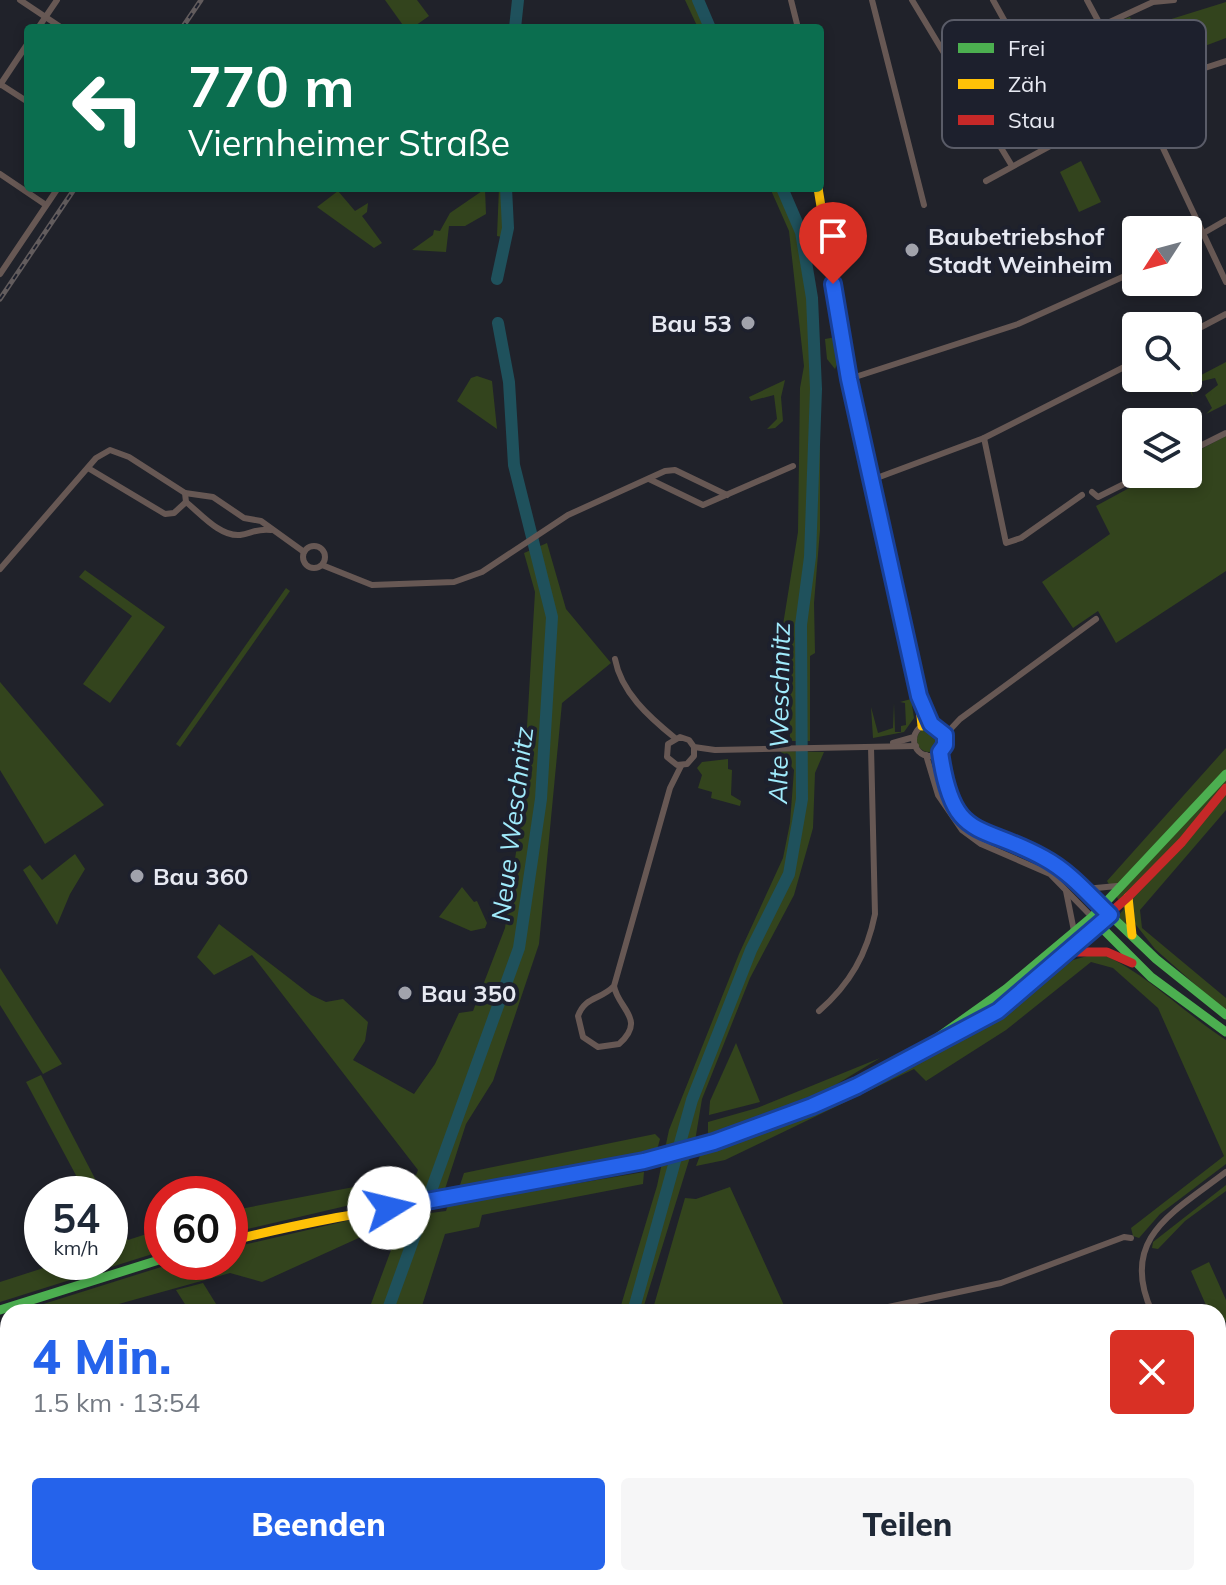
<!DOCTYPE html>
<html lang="de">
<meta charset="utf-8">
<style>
:root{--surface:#fff;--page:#f6f6f7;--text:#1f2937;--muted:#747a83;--accent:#2563eb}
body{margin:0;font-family:Mulish,sans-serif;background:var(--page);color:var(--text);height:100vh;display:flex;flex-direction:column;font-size:30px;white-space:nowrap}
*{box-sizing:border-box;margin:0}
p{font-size:26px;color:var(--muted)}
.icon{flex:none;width:44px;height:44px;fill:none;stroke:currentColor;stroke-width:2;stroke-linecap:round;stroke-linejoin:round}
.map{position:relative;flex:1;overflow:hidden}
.sheet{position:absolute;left:0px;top:1304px;width:1226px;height:282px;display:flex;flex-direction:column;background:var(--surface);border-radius:24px 24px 0 0;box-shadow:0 4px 12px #0003}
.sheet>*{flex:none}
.hud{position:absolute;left:24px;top:24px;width:800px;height:168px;border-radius:8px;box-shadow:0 4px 12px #0003;background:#0b6e4f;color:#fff;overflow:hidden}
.needle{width:52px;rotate:234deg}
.buttons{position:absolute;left:1122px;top:216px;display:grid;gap:16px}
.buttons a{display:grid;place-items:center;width:80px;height:80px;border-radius:8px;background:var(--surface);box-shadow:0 4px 12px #0003;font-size:40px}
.speed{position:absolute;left:24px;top:1176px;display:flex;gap:16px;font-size:40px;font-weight:700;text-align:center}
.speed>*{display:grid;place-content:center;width:104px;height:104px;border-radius:50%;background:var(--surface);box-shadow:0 4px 12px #0003;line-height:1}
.speed small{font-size:20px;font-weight:400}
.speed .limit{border:12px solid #d22;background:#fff;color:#111}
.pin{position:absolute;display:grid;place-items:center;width:68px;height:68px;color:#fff;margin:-82px -34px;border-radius:50% 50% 50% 0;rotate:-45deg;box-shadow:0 0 8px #0007}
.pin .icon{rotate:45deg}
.me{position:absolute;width:88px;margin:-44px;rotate:81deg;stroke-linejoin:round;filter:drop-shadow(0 0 6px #0008)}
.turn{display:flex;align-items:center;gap:28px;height:168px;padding:0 32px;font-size:36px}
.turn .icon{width:104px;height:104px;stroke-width:2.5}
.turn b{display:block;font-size:56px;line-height:68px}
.round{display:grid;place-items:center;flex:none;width:84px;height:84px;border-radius:8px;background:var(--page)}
.headline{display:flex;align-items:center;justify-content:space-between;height:136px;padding:0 32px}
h1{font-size:48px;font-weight:800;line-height:60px;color:var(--accent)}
.action{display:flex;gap:16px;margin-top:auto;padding:16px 32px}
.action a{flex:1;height:92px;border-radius:8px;background:var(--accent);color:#fff;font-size:32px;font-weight:800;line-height:92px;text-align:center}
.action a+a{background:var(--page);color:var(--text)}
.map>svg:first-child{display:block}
</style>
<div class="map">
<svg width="1226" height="1585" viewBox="0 0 1226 1585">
<rect width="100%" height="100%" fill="#20222a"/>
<!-- green -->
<g fill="#33441d">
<path d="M385 0H417L429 16 412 28H405Z"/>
<path d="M685 0H702L715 28H698Z"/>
<path d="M1226 2V38L1170 59 1174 72 1153 82 1119 21 1130 17 1136 30Z"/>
<path d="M1081 161 1101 202 1079 212 1060 172Z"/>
<path d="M499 188H504L502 237 497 236Z"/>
<path d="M770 188H785L802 228 820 356V530L814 603 815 653 810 656V741H790L789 688 782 631 798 532 800 388 804 366 789 231Z"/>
<path d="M485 189 486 214 465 226H449L446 252 412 250 433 235 434 230 440 231 450 213Z"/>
<path d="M338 191 355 211 368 203 367 212 362 216 382 243 374 248 317 207Z"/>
<path d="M836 337 838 362 835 369 827 359 825 339Z"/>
<path d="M1226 362V404L1206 414 1212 408 1205 395 1218 385 1215 378 1190 384 1193 397 1186 383Z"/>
<path d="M477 376 492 381 497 429 457 401 471 378Z"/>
<path d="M785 380 781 397 783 421 775 428 767 429 777 419 774 395 751 401 749 397Z"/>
<path d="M1226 436V571L1116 643 1098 611 1073 628 1042 582 1110 534 1096 506 1155 474H1188V456Z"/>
<path d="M547 543 566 609 611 663 562 703 539 944 493 1081 466 1124 445 1189 410 1198V1191L230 1233V1211L416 1175 418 1170 252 955 214 975 197 957 219 924 311 995 326 1002 343 999 368 1022 365 1041 353 1060 414 1094 435 1064 459 1013 473 1011 505 928 522 811 535 592 524 553Z"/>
<path d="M85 570 165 627 110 703 83 684 132 616 79 577Z"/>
<path d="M286 588 290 591 180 747 176 744Z"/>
<path d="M0 682 104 805 45 844 0 770Z"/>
<path d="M911 699 914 718 904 732 873 738 871 707 878 733 893 728 894 703 895 732H901V726L906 725 905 703 900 702Z"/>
<circle cx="929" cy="740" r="12"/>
<path d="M1226 748V810L1140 910 1142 928 1226 998V1012L1155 949 1125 911 1126 924 1118 916 1124 909 1107 881Z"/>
<path d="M780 751 824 752 815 773 813 828 794 895 750 978 702 1099 695 1141 642 1312H619L657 1186 669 1130 739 954 783 858 790 823 794 770Z"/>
<path d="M728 759V769L732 770 731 795 741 801 740 806 711 798 712 792 698 788 702 775 697 768 702 762Z"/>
<path d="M75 854 85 869 70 894 57 925 23 870 30 865 42 880Z"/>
<path d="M462 887 474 902 477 901 487 923 485 928 471 931 439 917Z"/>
<path d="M1098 953C1136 965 1188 1016 1226 1040V1164L1160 1214 1139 1238 1133 1236 1131 1228 1224 1156 1158 1008 1113 968 1091 962 1006 1030 926 1081 914 1069 725 1160 696 1166 701 1153 858 1093 977 1033 1073 960Z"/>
<path d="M0 968 62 1064 43 1074 0 1005Z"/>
<path d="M736 1043 760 1102 709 1115 710 1101Z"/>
<path d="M880 1058 827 1090 708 1135V1122L757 1108Z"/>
<path d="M41 1075 103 1194H86L26 1082Z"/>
<path d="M655 1134 660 1139 657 1150 459 1188 464 1173Z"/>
<path d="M644 1172 643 1184 482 1215 479 1227 445 1234 420 1312H368L394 1242 392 1228 400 1217 446 1211 448 1205Z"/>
<path d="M1226 1185V1191L1185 1221 1158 1249 1152 1248 1153 1242Z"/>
<path d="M730 1187 787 1312H652L685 1198 696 1199Z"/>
<path d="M110 1207 128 1240 162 1229V1251L0 1302V1282L62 1262H110L113 1245Z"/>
<path d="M396 1213 395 1218 385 1226 262 1282 230 1273 90 1312H18L177 1262H230V1248L376 1214Z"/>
<path d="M1209 1262 1226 1300V1321L1218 1324V1312H1209L1191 1271Z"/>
<path d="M203 1283 221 1312H190L176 1290Z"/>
<path d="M8 1341V1474L0 1459V1344Z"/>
<path d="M283 1578H321L319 1585H281Z"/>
<path d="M591 1578H703L705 1585H590Z"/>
<path d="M940 1578H1009L1010 1585H942Z"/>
</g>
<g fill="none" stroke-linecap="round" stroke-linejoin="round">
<!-- river -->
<g stroke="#1f515c" stroke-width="12">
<path d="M698 0 710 28"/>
<path d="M515 28 518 0"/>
<path d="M497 279 508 228 506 188"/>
<path d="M387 1312 519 948 541 799 552 617 514 465 509 382 498 323"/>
<path d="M633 1312 692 1100 751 950 789 874 802 799 801 625 810 557 816 389 812 298 801 232 782 188"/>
<path d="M302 1585 304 1578"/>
<path d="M572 1585 573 1578"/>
</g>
<!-- street -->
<g stroke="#675854" stroke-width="6">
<path d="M20 0 62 28"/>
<path d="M791 0 798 28"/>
<path d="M872 0 924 205"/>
<path d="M912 0 1012 166"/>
<path d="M993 0 1068 135"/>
<path d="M1087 0 1139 97 1226 282"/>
<path d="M1101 26 1153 2 1174 0"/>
<path d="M38 28 57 0"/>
<path d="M0 84 28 102"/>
<path d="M0 85 28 43"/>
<path d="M0 174 46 205"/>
<path d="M986 181 1177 77 1226 61"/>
<path d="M1188 242 1226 220"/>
<path d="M0 274 58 188"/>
<path d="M1188 334 1226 314"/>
<path d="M849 379 1018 324 1136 271"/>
<path d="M984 438 1006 543 1021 538 1082 495"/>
<path d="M1188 452 1226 433"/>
<path d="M88 468 165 514 174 513 186 502"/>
<path d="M649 479 703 505 793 466"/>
<path d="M874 479 984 438 1136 361"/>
<path d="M1092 492 1098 497 1144 474"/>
<path d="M185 493 213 497 244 518 261 521 304 552"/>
<circle cx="314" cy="557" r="11"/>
<path d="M322 565 372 585 454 582 482 572 568 515 665 471 675 470 727 495"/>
<path d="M0 569 96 458 110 450 129 457 185 493 186 502C200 513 220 537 240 535 252 533 258 528 271 530"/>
<path d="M615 659C621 692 649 717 675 738"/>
<path d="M922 701 931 724"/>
<circle cx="930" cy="740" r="16"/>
<path d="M945 735 960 719 1096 619"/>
<path d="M893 743 914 737"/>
<path d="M694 747V756L687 764 677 765 667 757 668 744 680 737 689 740 694 747 715 750 916 746"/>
<path d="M940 752C951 840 983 824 1045 859 1067 871 1085 889 1102 908"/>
<path d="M926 755 938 795 962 830 981 844 1050 874 1092 917"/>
<path d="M1085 889 1117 886"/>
<path d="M1066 891 1074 931"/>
<path d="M614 986C601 1000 585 996 578 1016L583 1037 598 1047 619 1044C647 1019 618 1009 614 986L670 788 681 766"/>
<path d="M819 1011C850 984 867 954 875 914L871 747"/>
<path d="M865 1312 1001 1283 1124 1237 1131 1238"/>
<path d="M1152 1312C1118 1238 1174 1212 1226 1172"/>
<path d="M1218 1459 1226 1477"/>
<path d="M587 1585 588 1578"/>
</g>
<!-- fast -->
<g stroke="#4caf50" stroke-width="9">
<path d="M1107 912 1156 959 1226 1015"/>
<path d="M1096 922 1151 977 1226 1032"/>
<path d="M937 1038 1006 989 1092 917 1226 774"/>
<path d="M0 1310 162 1259"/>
</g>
<!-- slow -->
<g stroke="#ffc107" stroke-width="9">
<path d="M818 188 849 379 919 696 922 726"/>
<path d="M1128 897 1132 935"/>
<path d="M230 1241C411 1195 598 1186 773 1120"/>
</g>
<!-- jam -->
<g stroke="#c62828" stroke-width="9">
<path d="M1069 952H1107L1132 963"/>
<path d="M773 1120 834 1097 979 1022 1010 1002 1128 897 1182 842 1226 788"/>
</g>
<!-- rail casing -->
<g stroke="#625c5d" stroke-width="5">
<g id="rail">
<path d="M182 28 201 0"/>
<path d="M0 299 75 188"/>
</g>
</g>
<!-- rail -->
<use href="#rail" stroke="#1d202d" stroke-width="2" stroke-dasharray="6" stroke-linecap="butt"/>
</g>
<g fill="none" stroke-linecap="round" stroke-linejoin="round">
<!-- route casing -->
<g stroke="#184099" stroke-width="20">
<path id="route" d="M389 1208 644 1161 714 1142 812 1106 857 1086 998 1011 1110 915C1089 895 1070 872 1044 858 979 822 953 843 940 752L945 745V735L931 724 919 696 849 379 833 284"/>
</g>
<!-- route -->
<use href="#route" stroke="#2563eb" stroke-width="14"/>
</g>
<!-- markers -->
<g fill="#a1a3ac" stroke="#1d202d" stroke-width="3">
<circle cx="912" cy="250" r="8"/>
<circle cx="748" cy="323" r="8"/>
<circle cx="137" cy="876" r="8"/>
<circle cx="405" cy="993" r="8"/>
</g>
<g text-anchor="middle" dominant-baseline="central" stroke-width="8" stroke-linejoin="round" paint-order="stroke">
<!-- poi labels -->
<g font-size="24" font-weight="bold" fill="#e7e9f2" stroke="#1d202d" text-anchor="start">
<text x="928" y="236">Baubetriebshof<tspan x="928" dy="28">Stadt Weinheim</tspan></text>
<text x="732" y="323" text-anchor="end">Bau 53</text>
<text x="153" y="876">Bau 360</text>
<text x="421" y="993">Bau 350</text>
</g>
<!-- water labels -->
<g font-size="26" font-style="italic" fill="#a0ebfc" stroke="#1d202d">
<text transform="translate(779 713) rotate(-89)">Alte Weschnitz</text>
<text transform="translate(512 824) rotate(-83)">Neue Weschnitz</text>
</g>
</g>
<!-- legend -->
<rect x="942" y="20" width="264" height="128" rx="12" fill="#1d202d" stroke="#5a5c68" stroke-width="2"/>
<rect x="958" y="43" width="36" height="10" fill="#4caf50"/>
<rect x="958" y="79" width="36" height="10" fill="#ffc107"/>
<rect x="958" y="115" width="36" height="10" fill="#c62828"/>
<g font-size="22" fill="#e7e9f2">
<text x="1008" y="56">Frei</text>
<text x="1008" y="92">Zäh</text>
<text x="1008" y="128">Stau</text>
</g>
</svg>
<div class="buttons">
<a><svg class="needle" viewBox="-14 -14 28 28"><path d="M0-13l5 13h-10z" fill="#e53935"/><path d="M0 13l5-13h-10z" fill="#747a83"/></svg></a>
<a><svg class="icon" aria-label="search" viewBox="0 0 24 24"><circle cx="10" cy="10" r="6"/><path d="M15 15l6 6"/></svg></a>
<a><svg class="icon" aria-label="layers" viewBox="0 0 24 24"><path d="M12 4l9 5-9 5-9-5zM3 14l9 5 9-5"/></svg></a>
</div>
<div class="speed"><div>54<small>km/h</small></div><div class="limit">60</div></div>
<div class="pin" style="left:833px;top:284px;background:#d93025"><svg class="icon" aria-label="arrive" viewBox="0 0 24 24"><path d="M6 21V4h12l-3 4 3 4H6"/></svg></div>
<svg class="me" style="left:389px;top:1208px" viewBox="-20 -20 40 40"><circle r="19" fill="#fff"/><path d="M0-13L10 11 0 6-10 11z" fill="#2563eb"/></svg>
<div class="hud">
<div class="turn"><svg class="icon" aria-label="left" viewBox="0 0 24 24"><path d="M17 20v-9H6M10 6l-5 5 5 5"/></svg><div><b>770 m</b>Viernheimer Straße</div></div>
</div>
<section class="sheet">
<div class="headline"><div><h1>4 Min.</h1><p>1.5 km · 13:54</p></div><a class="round" style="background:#d93025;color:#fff"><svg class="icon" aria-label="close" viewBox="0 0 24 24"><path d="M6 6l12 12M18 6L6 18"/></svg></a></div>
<div class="action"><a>Beenden</a><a>Teilen</a></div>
</section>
</div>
